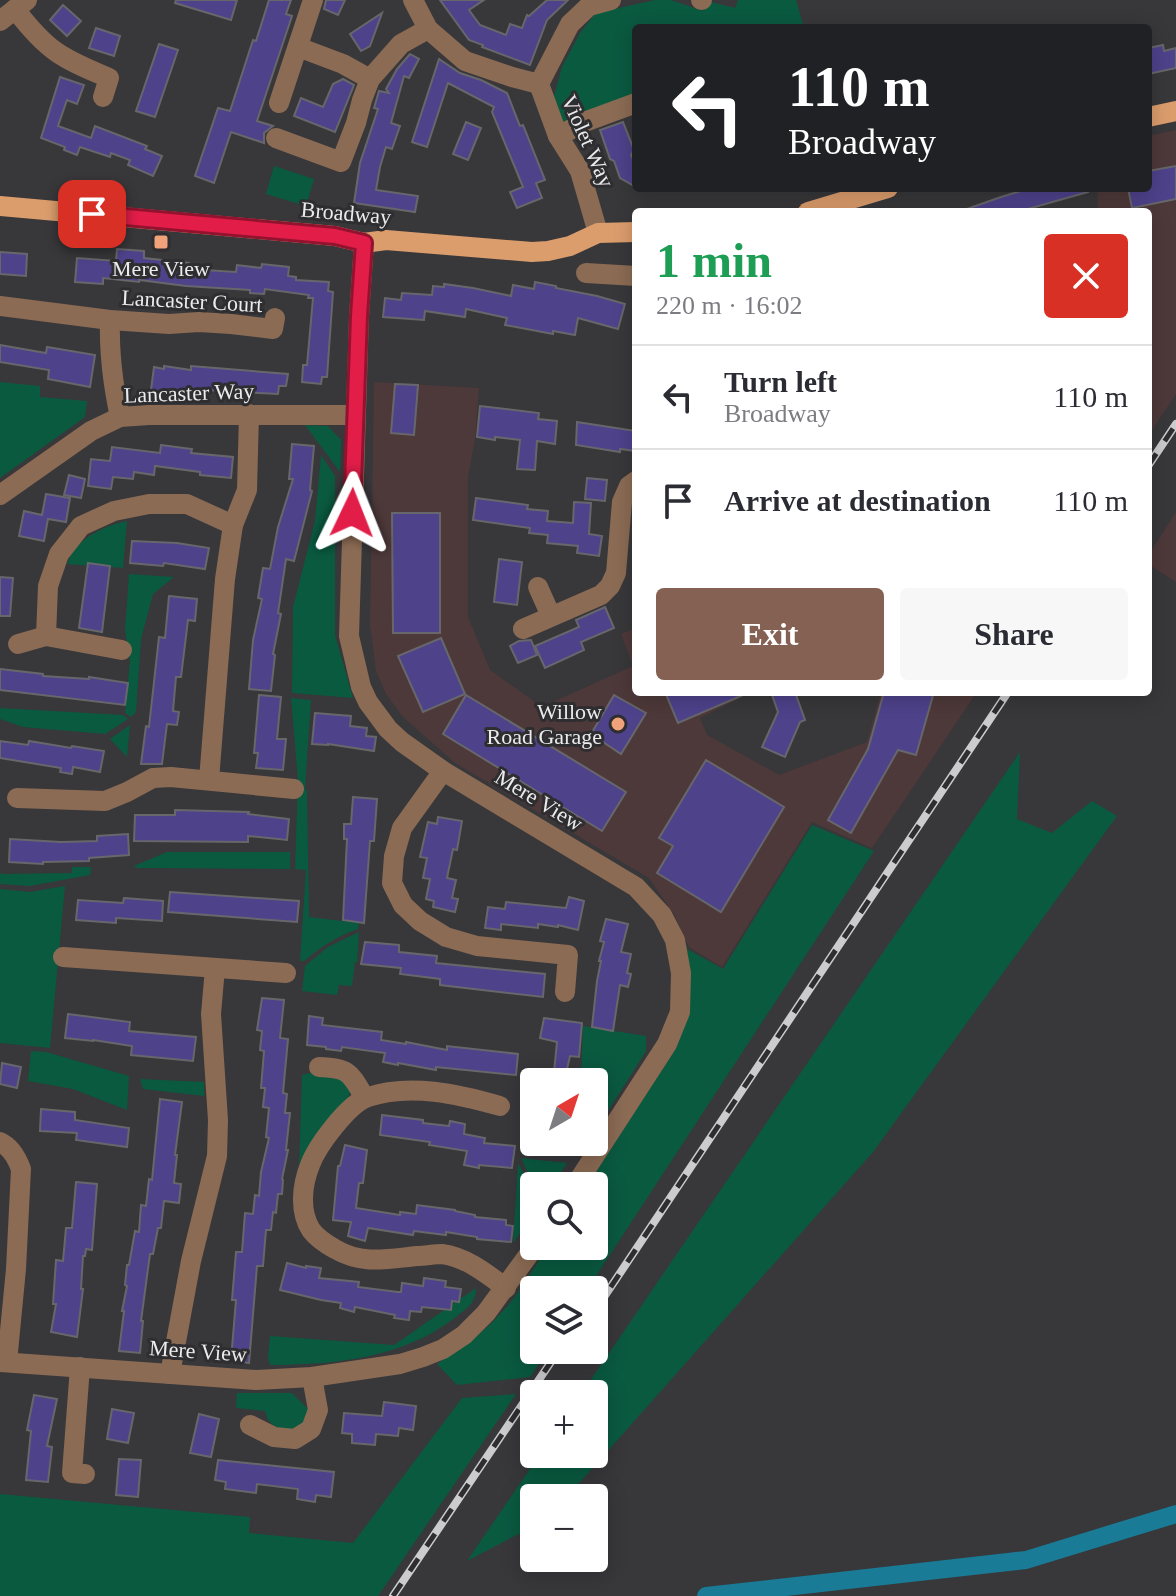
<!DOCTYPE html>
<meta charset="utf-8">
<style>
:root{--surface:#fff;--page:#f7f7f7;--text:#2b2b33;--muted:#7c7c81;--line:#e1e1e2;--accent:#846153}
body{margin:0;font-family:Georgia,serif;background:var(--page);color:var(--text);height:100vh;display:flex;flex-direction:column;font-size:30px;white-space:nowrap}
*{box-sizing:border-box;margin:0}
p{font-size:26px;color:var(--muted)}
.icon{flex:none;width:44px;height:44px;fill:none;stroke:currentColor;stroke-width:2;stroke-linecap:round;stroke-linejoin:round}
.map{position:relative;flex:1;overflow:hidden}
.panel{position:absolute;left:632px;top:208px;width:520px;height:488px;display:flex;flex-direction:column;background:var(--surface);border-radius:8px;box-shadow:0 4px 20px #0003}
.panel>*{flex:none}
.hud{position:absolute;left:632px;top:24px;width:520px;height:168px;border-radius:8px;box-shadow:0 4px 20px #0003;background:#202124;color:#fff;overflow:hidden}
.needle{width:52px;rotate:39deg}
.fabs{position:absolute;left:520px;top:1068px;display:grid;gap:16px}
.fabs a{display:grid;place-items:center;width:88px;height:88px;border-radius:8px;background:var(--surface);box-shadow:0 4px 20px #0003;font-size:40px}
.pin{position:absolute;display:grid;place-items:center;width:68px;height:68px;color:#fff;margin:-34px;border-radius:16px;box-shadow:0 4px 12px #0006}
.me{position:absolute;width:88px;margin:-44px;rotate:2deg;stroke-linejoin:round;filter:drop-shadow(0 0 6px #0008)}
.turn{display:flex;align-items:center;gap:28px;height:168px;padding:0 24px;font-size:36px}
.turn .icon{width:104px;height:104px;stroke-width:2.5}
.turn b{display:block;font-size:56px;line-height:68px}
.round{display:grid;place-items:center;flex:none;width:84px;height:84px;border-radius:8px;background:var(--page)}
.headline{display:flex;align-items:center;justify-content:space-between;height:136px;padding:0 24px}
h1{font-size:48px;font-weight:600;line-height:60px;color:#1e9e55}
.primary-button{display:flex;gap:16px;margin-top:auto;padding:16px 24px}
.primary-button a{flex:1;height:92px;border-radius:8px;background:var(--accent);color:#fff;font-size:32px;font-weight:600;line-height:92px;text-align:center}
.primary-button a+a{background:var(--page);color:var(--text)}
ul{padding:0;list-style:none}
li{display:flex;align-items:center;gap:24px;height:104px;padding:0 24px;border-top:2px solid var(--line)}
li div{flex:1}
li b{display:block;font-size:30px}
li em{font-style:normal}
.map>svg:first-child{display:block}
</style>
<div class="map">
<svg width="1176" height="1596" viewBox="0 0 1176 1596">
<rect width="100%" height="100%" fill="#38373a"/>
<!-- industrial -->
<g fill="#4e393a">
<path d="M1176 130V394L1148 436V212H1098L1097 188H1148V136Z"/>
<path d="M374 382 479 388 475 439 468 477V617L490 670 542 707 633 666 621 634 636 628V692H735L738 699 700 718 707 735 779 775 867 742 881 692H977L872 848 812 822 722 967 689 947 675 916 649 878 455 763 403 717 386 694 376 671 370 625Z"/>
<path d="M1176 512V582L1148 564V556Z"/>
</g>
<!-- green -->
<g fill="#0a5a40">
<path d="M655 0H671L703 11 707 1 735 8 738 0H796L804 28H636V97L560 126 553 100 562 67 580 33 596 13Z"/>
<path d="M274 166 314 179 306 206 266 194Z"/>
<path d="M0 382 40 386V397L87 401 85 417 0 478Z"/>
<path d="M305 425 328 426 341 440 340 472Z"/>
<path d="M321 455 335 476V635L353 698 292 693 293 607 315 521Z"/>
<path d="M127 521 123 568 67 564C75 539 103 526 127 521Z"/>
<path d="M129 574 174 577 153 594 141 639 136 712 131 717 125 713 130 661 125 630Z"/>
<path d="M291 698 311 700 305 788 307 792 309 917 359 923 358 929C337 936 321 947 304 961H300L306 870 295 869 298 780Z"/>
<path d="M0 708 123 715 128 719 105 734 23 727 0 719Z"/>
<path d="M130 725 127 757 110 739Z"/>
<path d="M1020 752 1017 819 1052 833 1092 801 1117 816 873 1152 566 1498H534V1526L467 1561 540 1454H594V1394H581Z"/>
<path d="M812 825 874 851 587 1290H534V1350H548L530 1377 457 1385 437 1364C460 1348 483 1334 501 1313 520 1293 533 1269 548 1246H594V1186H587L670 1057 682 1033 688 1010 690 983 687 949 723 969Z"/>
<path d="M167 852H290V869L136 868 134 866Z"/>
<path d="M72 867H91L90 875 30 886 0 884V873L3 874 72 873Z"/>
<path d="M65 886 50 1048 0 1043V889L30 892Z"/>
<path d="M359 932 357 962H355L352 986 339 985 337 995 302 991 305 966 328 947Z"/>
<path d="M583 1026 646 1036V1051L601 1122 606 1080 581 1076Z"/>
<path d="M31 1051 46 1052 129 1076 127 1110 73 1089 28 1081Z"/>
<path d="M314 1072 334 1074 349 1086 350 1093 347 1101 299 1170 302 1075Z"/>
<path d="M140 1079 204 1082V1096L143 1089Z"/>
<path d="M521 1158 567 1163 552 1186H537L528 1173Z"/>
<path d="M518 1163 534 1191V1213L513 1243Z"/>
<path d="M476 1288C476 1303 467 1308 456 1317 404 1358 334 1365 270 1365L268 1358 270 1336 394 1345Z"/>
<path d="M237 1393H292L310 1411 307 1422 291 1432C278 1428 268 1426 265 1411L236 1408Z"/>
<path d="M516 1394 378 1596H0V1494L250 1517 249 1533 353 1543 462 1398Z"/>
</g>
<g fill="none" stroke-linecap="round" stroke-linejoin="round">
<!-- canal -->
<path stroke="#197b96" stroke-width="18" d="M706 1596 1026 1560 1176 1514"/>
</g>
<!-- building -->
<g fill="#4e428b" stroke="#67676b" stroke-width="2">
<path d="M176 0H237L231 20 175 3Z"/>
<path d="M269 0H291L286 14 292 16 257 121 273 126 264 133V143L231 132 214 183 195 176 218 108 230 111 253 40 256 41Z"/>
<path d="M326 0H345L338 15 324 9Z"/>
<path d="M440 0H484L469 10 480 25 506 35 510 24 522 28 527 15 529 16 547 0H568L547 20 530 65 482 47 483 45 469 40Z"/>
<path d="M63 5 81 21 67 36 50 20Z"/>
<path d="M382 13 370 46 361 51 350 34Z"/>
<path d="M96 28 120 36 114 56 89 48Z"/>
<path d="M159 44 178 50 155 117 136 111Z"/>
<path d="M1163 45 1164 51 1176 48V68L1148 74V48Z"/>
<path d="M410 54 419 59 409 78 404 76 391 123 400 126 392 149 386 147 380 167 376 190 418 196 415 212 354 203 360 163 378 109 374 108 379 91 389 93 386 89 397 69Z"/>
<path d="M439 59 460 73 481 80 507 93 520 126 523 125 545 180 536 183 542 198 517 208 510 192 523 187 492 112 494 107 448 83 427 147 412 142Z"/>
<path d="M60 77 84 85 77 104 67 100 58 126 91 138 95 126 147 146 145 149 162 156 153 176 128 165 130 160 111 153 110 157 80 147 77 155 64 150 65 147 41 138Z"/>
<path d="M343 79 354 85 335 132 294 116 301 98 323 107 333 84Z"/>
<path d="M466 122 481 128 468 160 453 154Z"/>
<path d="M623 122 634 150 631 155 636 166V187L620 178 614 161 610 159 600 130Z"/>
<path d="M1176 166V199L1132 208 1128 188H1148V171Z"/>
<path d="M1031 188H1087L1088 192 1017 212H964V210L1001 197Z"/>
<path d="M117 249 144 251V258L189 263 188 269 236 272 237 265 261 268 262 264 289 267 288 276 296 277V280L329 282 328 291 333 292 327 377H322L321 384 302 382 303 365H307L313 298H308L309 295 265 289 264 294 250 293V290L186 286 139 280V282L103 278V284L75 282 77 258 116 261Z"/>
<path d="M0 252 27 254 26 276 0 274Z"/>
<path d="M535 282 556 286V288L597 296 625 304 618 329 578 318 575 335 553 331V334L505 325 507 318 466 309 465 317 425 311 424 320 383 317 385 298 401 300 402 293 432 295 433 286 444 287V284L473 288 511 296 513 285 534 289Z"/>
<path d="M0 345 46 353 47 347 95 355 90 387 48 379 49 370 0 362Z"/>
<path d="M164 366 191 370V366L203 367 288 374 286 386H279L278 394 185 389 184 394 151 390 154 367 164 369Z"/>
<path d="M395 384 418 385 414 435 391 433Z"/>
<path d="M480 406 539 413 538 419 557 421 555 444 537 441 535 470 517 469 520 440 495 437V440L477 437Z"/>
<path d="M577 422 636 431V451L620 449V452L576 445Z"/>
<path d="M292 444 314 446 310 490 312 491 294 561 286 559 278 613 281 614 273 654 275 655 271 691 249 689 253 640 262 599 258 598 263 568 270 569 278 527 293 479H289Z"/>
<path d="M161 445 192 449 191 453 233 457 231 478 200 475V472L155 466 154 475 134 472 133 479 113 477 111 489 88 486 91 459 110 461 112 447 160 453Z"/>
<path d="M69 475 85 479 81 498 64 495Z"/>
<path d="M587 478 607 480 605 501 585 499Z"/>
<path d="M46 494 70 498 66 522 48 519 44 541 19 536 24 511 42 515Z"/>
<path d="M476 498 528 505 527 509 548 511 547 521 573 523 574 502 591 503 589 534 602 536 599 556 577 553 578 546 547 543 548 535 529 533 530 528 473 520Z"/>
<path d="M392 513H440V633H393Z"/>
<path d="M132 541 177 543 209 548 205 569 164 563 163 566 130 563Z"/>
<path d="M499 559 522 562 517 605 494 602Z"/>
<path d="M88 563 110 566 102 632 79 628Z"/>
<path d="M0 577 13 578 10 616H0Z"/>
<path d="M169 596 197 599 195 621 188 620 181 677H176L173 711 179 712 177 725 167 724 162 764H141L146 726 149 727 159 637 165 638Z"/>
<path d="M605 607 614 628 581 642 584 650 545 668 535 646 579 627 576 620Z"/>
<path d="M441 638 465 694 423 712 398 656Z"/>
<path d="M531 640 537 655 518 663 510 646 519 641Z"/>
<path d="M0 669 43 674V676L89 679V677L128 683 125 705 0 690Z"/>
<path d="M665 692H750L678 723Z"/>
<path d="M771 692H795L805 720 800 722 785 757 762 747 778 712Z"/>
<path d="M884 692H934L916 755 898 750 851 833 828 820 868 749Z"/>
<path d="M259 695 281 697 277 739H286L283 770 256 768 258 753H254Z"/>
<path d="M466 695 626 792 602 831 443 734Z"/>
<path d="M614 695 646 713 621 754 591 734Z"/>
<path d="M315 713 351 716 350 726 367 728 366 736 376 737 374 751 328 744V745L312 744Z"/>
<path d="M0 741 28 745 29 741 71 748 72 746 104 751 100 772 73 767 72 774 60 772 61 768 0 758Z"/>
<path d="M706 760 784 807 721 912 657 873 673 846 659 838Z"/>
<path d="M353 797 377 799 374 841H370L364 923 343 920 347 839H344V824H351Z"/>
<path d="M175 810 249 812 248 814 289 819 287 840 248 836V842L134 841 135 815H175Z"/>
<path d="M438 817 462 821 457 850 453 849 447 878 456 880 452 898 458 899 455 912 433 907 434 901 426 899 430 879 423 878 427 858 420 857 428 822 437 824Z"/>
<path d="M128 834 129 855 89 858V861L43 862V864L9 862 10 839 61 842 97 841V836Z"/>
<path d="M170 892 299 901 297 922 168 912Z"/>
<path d="M569 897 584 901 578 930 558 925V927L538 924V928L501 924V930L485 928 488 907 505 909 506 902 566 908Z"/>
<path d="M124 898 163 901 162 921 116 918V923L76 920 78 900 123 903Z"/>
<path d="M606 919 628 924 621 952 631 954 627 973 631 974 628 987 620 985 613 1031 592 1027 597 981 601 961H599L604 942 600 941Z"/>
<path d="M365 942 399 945V952L437 956 436 963 545 974 543 997 440 985V979L400 974 401 968 361 964Z"/>
<path d="M262 998 284 1000 280 1038 288 1039 283 1093 287 1094 285 1113H290L286 1150H288L282 1179 283 1180 282 1194H278L276 1213 273 1212 271 1230H266L263 1266H257L249 1363 231 1360 236 1300H232L236 1252H242L245 1213 253 1214 255 1195 259 1196 261 1172 269 1138 266 1137 269 1108 263 1107 265 1088H261L264 1051 260 1050 262 1031 257 1030Z"/>
<path d="M68 1014 130 1022 129 1031 196 1037 193 1061 131 1055 132 1046 93 1040V1041L65 1038Z"/>
<path d="M309 1016 323 1018 322 1025 382 1032 381 1040 406 1044V1042L447 1050V1046L518 1054 516 1075 436 1067V1070L398 1063V1065L383 1062 385 1053 342 1047 341 1051 326 1049V1047L307 1045Z"/>
<path d="M544 1018 582 1023 579 1057 570 1056 564 1082H553L557 1042 540 1038Z"/>
<path d="M2 1063 21 1067 17 1088 0 1084Z"/>
<path d="M160 1099 182 1102 175 1155H177L174 1183 181 1184 179 1203 164 1201 161 1228H158L153 1254H150L141 1321H143L140 1353 119 1351 124 1311H122L127 1286 125 1285 127 1265H129L135 1231 139 1232 141 1205 146 1206 149 1179 152 1180Z"/>
<path d="M41 1109 75 1112V1120L129 1128 127 1147 76 1140 77 1133 40 1131Z"/>
<path d="M382 1115 423 1120V1123L449 1126 450 1121 465 1124 464 1134 485 1138 484 1143 515 1146 512 1168 479 1165V1168L464 1165 467 1151 429 1145 430 1142 380 1135Z"/>
<path d="M345 1145 367 1150 363 1183H359L356 1208 400 1215V1212L416 1214 417 1205 455 1210V1211L475 1215V1217L506 1220V1225L513 1226 511 1242 477 1239V1237L446 1232V1235L414 1231 413 1235 368 1228 365 1241 348 1236 351 1222 333 1220 338 1166H340Z"/>
<path d="M76 1182 97 1184 92 1250 86 1249 85 1256H83L81 1289H83L77 1337 51 1332 56 1304H53L56 1260 63 1261 66 1228H72Z"/>
<path d="M287 1263 306 1268V1266L321 1268 319 1278 359 1282 358 1287 398 1292H401L402 1283 423 1286 424 1278 446 1281 445 1287 461 1289 459 1302 452 1301 451 1310 422 1307 421 1312 410 1311 409 1320 394 1318 395 1315 355 1307 354 1312 340 1308 341 1303 321 1300 280 1290Z"/>
<path d="M34 1395 57 1399 47 1446 52 1447 48 1482 26 1480 31 1431 27 1430Z"/>
<path d="M384 1402 416 1406 413 1430 399 1428 398 1436 376 1434 375 1445 352 1443V1434L342 1433 344 1413 382 1416Z"/>
<path d="M112 1409 134 1413 128 1443 107 1439Z"/>
<path d="M199 1414 219 1419 211 1457 190 1453Z"/>
<path d="M119 1459 141 1460 138 1497 116 1495Z"/>
<path d="M218 1460 334 1472 331 1497 316 1495 315 1502 297 1499 298 1489 257 1484 256 1493 225 1489 226 1482 215 1480Z"/>
</g>
<g fill="none" stroke-linecap="round" stroke-linejoin="round">
<!-- minor -->
<g stroke="#8b6b54" stroke-width="20">
<path d="M413 0 428 29 465 61 512 77 539 84 558 136 580 171 598 233"/>
<path d="M701 0H702"/>
<path d="M15 9C47 51 61 58 109 78L103 97"/>
<path d="M0 21 27 0"/>
<path d="M298 47 343 64 370 79"/>
<path d="M539 84 570 24 589 6 611 0"/>
<path d="M279 103 313 0"/>
<path d="M558 136 587 121 636 103"/>
<path d="M276 138 341 162 356 123 362 100 370 79 401 44 428 29"/>
<path d="M364 243 359 316 349 636 361 687 368 702 388 729 402 742 443 771 636 887 662 915 675 940 681 973 680 1012 667 1044 575 1186"/>
<path d="M586 273 636 276"/>
<path d="M0 306 110 320 169 324 199 322 231 324 273 329 275 318"/>
<path d="M110 320C109 353 113 385 120 417"/>
<path d="M0 495 91 431 120 417 149 415H355"/>
<path d="M538 587 551 616"/>
<path d="M523 629 601 595 610 586 616 573 622 502 629 486 636 481"/>
<path d="M46 636 48 586 59 554 81 526 114 511 149 504H187L233 525"/>
<path d="M18 644 46 636 122 650"/>
<path d="M443 771 402 828 394 856 392 883 403 905 420 921 446 937 477 946 568 955 565 992"/>
<path d="M209 780 225 579 233 525 247 490 249 414"/>
<path d="M17 798 105 801 127 792 153 778 171 777 294 789"/>
<path d="M63 957 286 973"/>
<path d="M319 1067C350 1068 350 1073 365 1098"/>
<path d="M500 1106C458 1094 410 1083 368 1097 348 1104 317 1146 310 1165 302 1185 299 1211 311 1230 317 1238 326 1244 335 1249 362 1265 387 1259 417 1256 425 1256 434 1254 442 1254 466 1257 487 1274 506 1288"/>
<path d="M0 1142C11 1147 17 1158 21 1169L16 1269 7 1362"/>
<path d="M0 1362 256 1380 312 1377 400 1364 423 1357 443 1349 464 1335 486 1313 535 1246"/>
<path d="M80 1367 72 1473 85 1474"/>
<path d="M170 1374 191 1261 217 1156 218 1120 211 1014 215 968"/>
<path d="M250 1425 274 1437 295 1439 311 1429 318 1410 312 1377"/>
</g>
<!-- major -->
<g stroke="#dc9d6c" stroke-width="20">
<path d="M1148 117 1176 111"/>
<path d="M0 206 335 236 364 243 386 240 532 252 548 251 570 246 598 233 636 232"/>
<path d="M808 212 888 188"/>
</g>
<!-- rail casing -->
<g stroke="#cccbcd" stroke-width="8">
<g id="rail">
<path d="M1148 466 1176 424"/>
<path d="M594 1312 1008 692"/>
<path d="M393 1596 559 1350"/>
</g>
</g>
<!-- rail -->
<use href="#rail" stroke="#2e2d30" stroke-width="5" stroke-dasharray="15" stroke-linecap="butt"/>
</g>
<g fill="none" stroke-linecap="round" stroke-linejoin="round">
<!-- route casing -->
<g stroke="#92132f" stroke-width="20">
<path id="route" d="M92 214 335 236 364 243 359 316 352 513"/>
</g>
<!-- route -->
<use href="#route" stroke="#e11d48" stroke-width="14"/>
</g>
<!-- markers -->
<g fill="#f0a27a" stroke="#2e2d30" stroke-width="3">
<rect x="153" y="234" width="16" height="16" rx="4"/>
<circle cx="618" cy="724" r="8"/>
</g>
<g text-anchor="middle" dominant-baseline="central" stroke-width="6" stroke-linejoin="round" paint-order="stroke">
<!-- street labels -->
<g font-size="22" fill="#ebeaec" stroke="#2e2d30">
<text transform="translate(588 141) rotate(66)">Violet Way</text>
<text transform="translate(346 213) rotate(5)">Broadway</text>
<text transform="translate(192 301) rotate(3)">Lancaster Court</text>
<text transform="translate(189 393) rotate(-2)">Lancaster Way</text>
<text transform="translate(539 800) rotate(31)">Mere View</text>
<text transform="translate(198 1351) rotate(4)">Mere View</text>
</g>
<!-- poi labels -->
<g font-size="22" fill="#ebeaec" stroke="#2e2d30">
<text x="161" y="268">Mere View</text>
<text x="602" y="711" text-anchor="end">Willow<tspan x="602" dy="25">Road Garage</tspan></text>
</g>
</g>
</svg>
<div class="fabs">
<a><svg class="needle" viewBox="-14 -14 28 28"><path d="M0-13l5 13h-10z" fill="#e53935"/><path d="M0 13l5-13h-10z" fill="#7c7c81"/></svg></a>
<a><svg class="icon" aria-label="search" viewBox="0 0 24 24"><circle cx="10" cy="10" r="6"/><path d="M15 15l6 6"/></svg></a>
<a><svg class="icon" aria-label="layers" viewBox="0 0 24 24"><path d="M12 4l9 5-9 5-9-5zM3 14l9 5 9-5"/></svg></a>
<a>+</a>
<a>−</a>
</div>
<div class="pin" style="left:92px;top:214px;background:#d93025"><svg class="icon" aria-label="arrive" viewBox="0 0 24 24"><path d="M6 21V4h12l-3 4 3 4H6"/></svg></div>
<svg class="me" style="left:352px;top:513px" viewBox="-20 -20 40 40"><path d="M0-17L14 15 0 8-14 15z" fill="#e11d48" stroke="#fff" stroke-width="4"/></svg>
<div class="hud">
<div class="turn"><svg class="icon" aria-label="left" viewBox="0 0 24 24"><path d="M17 20v-9H6M10 6l-5 5 5 5"/></svg><div><b>110 m</b>Broadway</div></div>
</div>
<section class="panel">
<div class="headline"><div><h1>1 min</h1><p>220 m · 16:02</p></div><a class="round" style="background:#d93025;color:#fff"><svg class="icon" aria-label="close" viewBox="0 0 24 24"><path d="M6 6l12 12M18 6L6 18"/></svg></a></div>
<ul>
<li><svg class="icon" aria-label="left" viewBox="0 0 24 24"><path d="M17 20v-9H6M10 6l-5 5 5 5"/></svg><div><b>Turn left</b><p>Broadway</p></div><em>110 m</em></li>
<li><svg class="icon" aria-label="arrive" viewBox="0 0 24 24"><path d="M6 21V4h12l-3 4 3 4H6"/></svg><div><b>Arrive at destination</b></div><em>110 m</em></li>
</ul>
<div class="primary-button"><a>Exit</a><a>Share</a></div>
</section>
</div>
